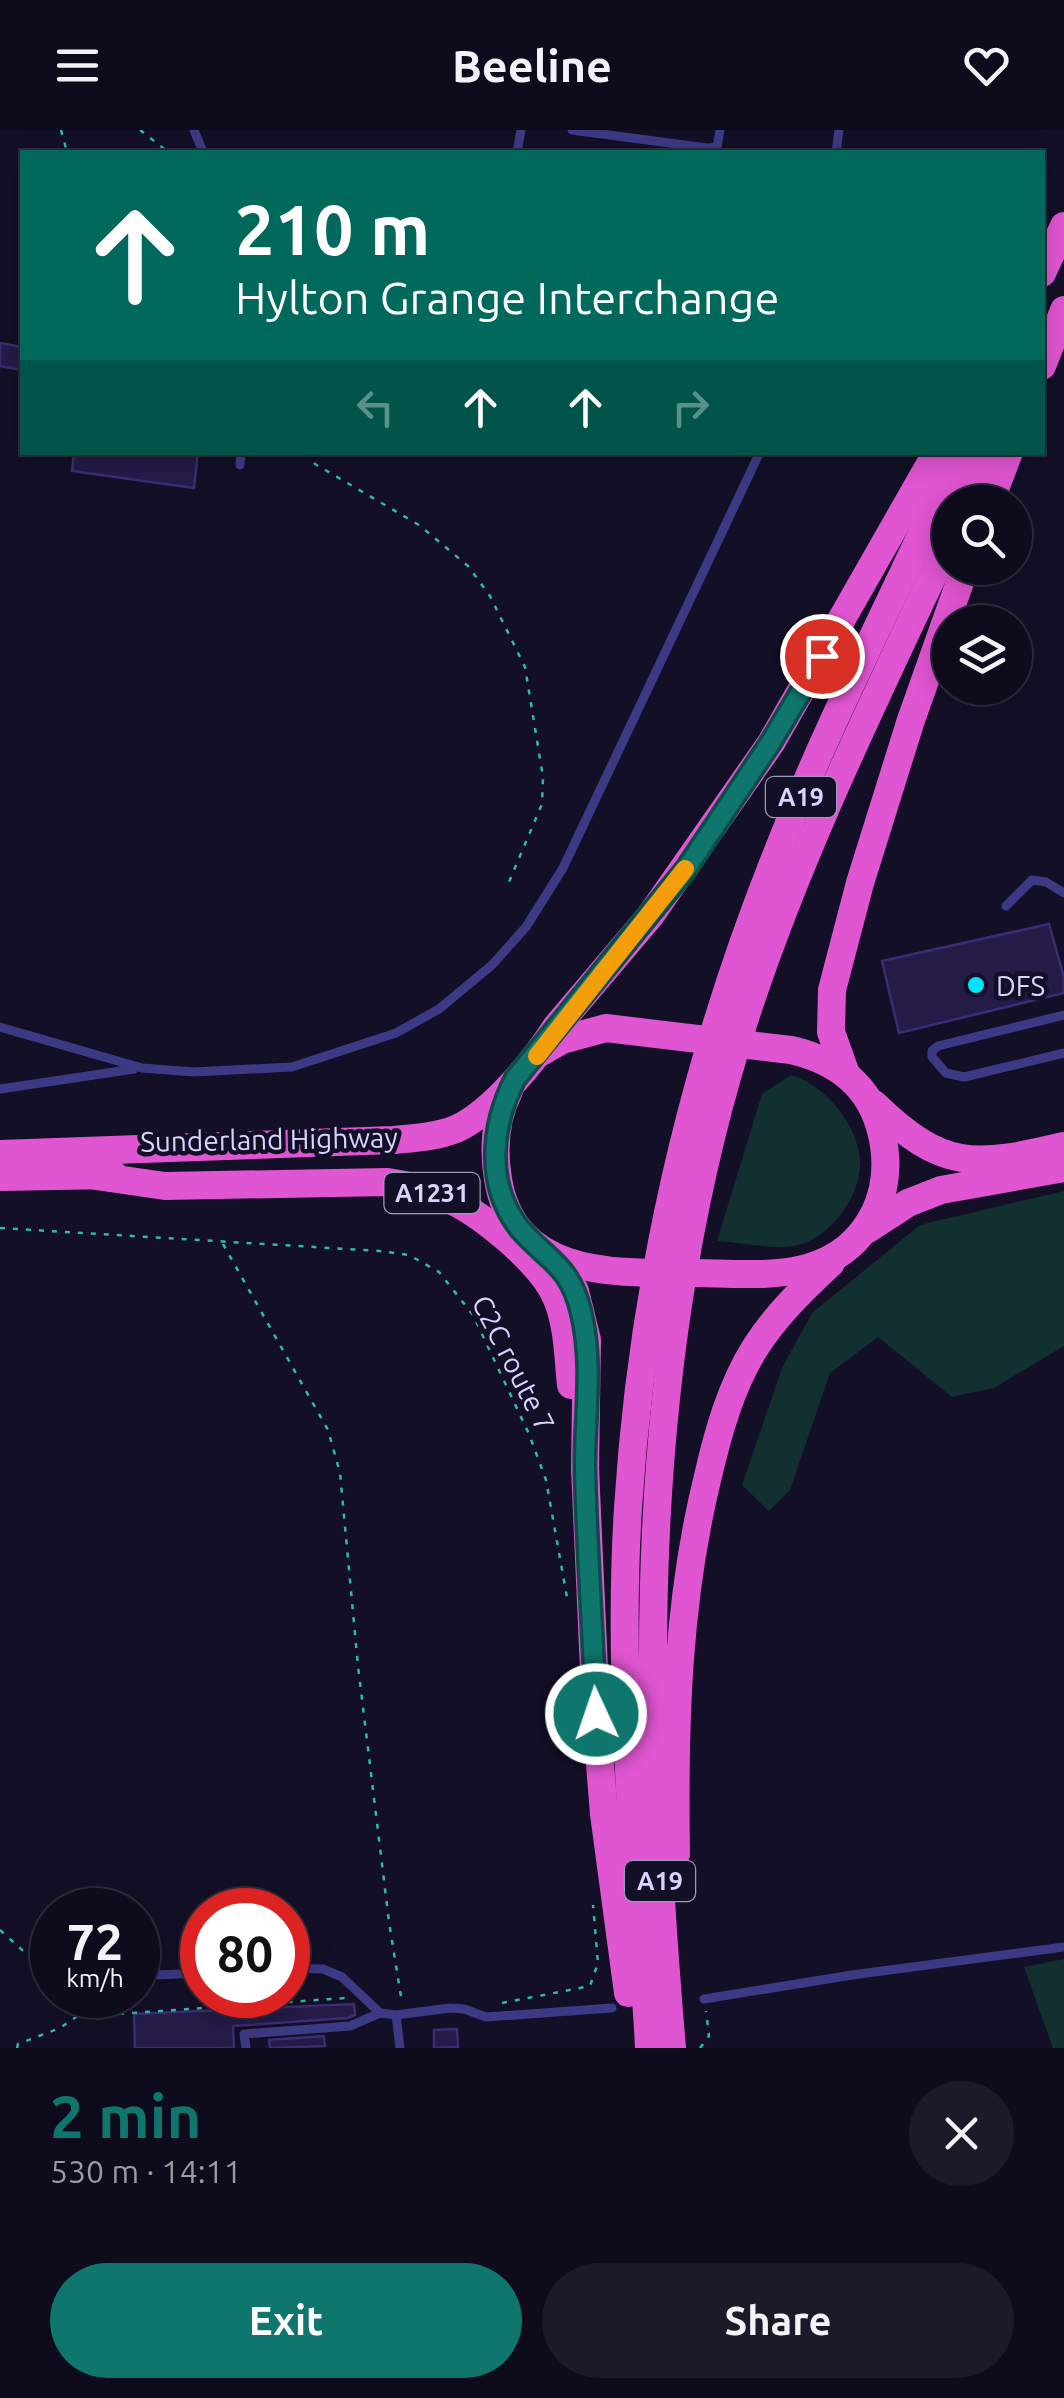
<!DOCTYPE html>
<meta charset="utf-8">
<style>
:root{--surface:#0e0b1c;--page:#1c1929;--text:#f1f3f6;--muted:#9b9ba3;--line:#2e2b3b;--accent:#0f766e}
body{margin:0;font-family:Ubuntu,sans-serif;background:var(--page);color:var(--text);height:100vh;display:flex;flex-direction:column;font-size:38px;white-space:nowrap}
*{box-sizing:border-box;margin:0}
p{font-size:32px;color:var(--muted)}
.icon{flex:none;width:55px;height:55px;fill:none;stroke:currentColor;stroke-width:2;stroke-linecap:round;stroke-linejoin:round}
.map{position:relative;height:1918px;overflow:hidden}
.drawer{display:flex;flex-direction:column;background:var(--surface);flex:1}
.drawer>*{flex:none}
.guide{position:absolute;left:20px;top:20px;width:1025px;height:305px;border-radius:0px;box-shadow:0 5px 25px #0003,0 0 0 2px var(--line);background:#00695c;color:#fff;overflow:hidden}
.controls{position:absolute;left:932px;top:355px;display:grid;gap:20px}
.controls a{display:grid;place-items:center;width:100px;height:100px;border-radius:50%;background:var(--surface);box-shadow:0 5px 25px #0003,0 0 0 2px var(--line);font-size:50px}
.speed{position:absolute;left:30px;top:1758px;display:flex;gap:20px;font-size:50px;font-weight:700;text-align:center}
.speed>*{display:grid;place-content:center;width:130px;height:130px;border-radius:50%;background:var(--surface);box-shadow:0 5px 25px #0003,0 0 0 2px var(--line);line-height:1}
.speed small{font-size:25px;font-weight:400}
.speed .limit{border:15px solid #d22;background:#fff;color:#111}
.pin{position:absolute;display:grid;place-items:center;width:85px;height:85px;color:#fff;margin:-42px;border:5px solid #fff;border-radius:50%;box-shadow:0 2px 10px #0007}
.me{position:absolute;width:110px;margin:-55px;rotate:357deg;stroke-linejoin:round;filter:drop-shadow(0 0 8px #0008)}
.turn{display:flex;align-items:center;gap:35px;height:210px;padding:0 50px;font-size:45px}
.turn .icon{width:130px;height:130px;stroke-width:2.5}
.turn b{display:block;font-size:70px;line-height:85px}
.lanes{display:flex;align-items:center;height:95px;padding:0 50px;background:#0003;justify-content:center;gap:50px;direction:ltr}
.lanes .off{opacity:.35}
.round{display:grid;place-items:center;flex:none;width:105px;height:105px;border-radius:52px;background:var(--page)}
.summary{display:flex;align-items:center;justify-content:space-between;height:170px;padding:0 50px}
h1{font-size:60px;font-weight:600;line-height:75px;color:var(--accent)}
.cta{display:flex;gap:20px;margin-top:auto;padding:20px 50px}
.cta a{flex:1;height:115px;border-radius:60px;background:var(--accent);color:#fff;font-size:40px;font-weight:600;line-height:115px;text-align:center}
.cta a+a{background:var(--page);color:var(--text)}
header{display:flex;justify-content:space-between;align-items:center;height:130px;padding:0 50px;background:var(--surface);font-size:45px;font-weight:600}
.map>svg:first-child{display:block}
</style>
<header><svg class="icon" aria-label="menu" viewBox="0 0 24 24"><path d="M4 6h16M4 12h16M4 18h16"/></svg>Beeline<svg class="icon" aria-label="heart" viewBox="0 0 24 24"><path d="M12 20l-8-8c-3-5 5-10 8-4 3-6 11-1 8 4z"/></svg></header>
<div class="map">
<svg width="1064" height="1918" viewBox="0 0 1064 1918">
<rect width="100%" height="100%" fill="#130f26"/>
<!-- green -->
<g fill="#12302f">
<path d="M791 945C825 955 858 994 860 1031 861 1067 829 1110 794 1116 773 1120 738 1112 717 1111L762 964Z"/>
<path d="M1064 1061V1216L994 1258 952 1267 878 1207 830 1243 790 1360 769 1381 742 1355 782 1238 812 1183 920 1095Z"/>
<path d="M1064 1829V1918H1053L1024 1837Z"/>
</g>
<!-- building -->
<g fill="#241b47" stroke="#3b2d73" stroke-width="2.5">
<path d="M0 213 22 217V240L0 236Z"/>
<path d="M74 322H198L194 358 72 341Z"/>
<path d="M1049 794 1064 848V863L899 903 882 831Z"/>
<path d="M354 1874 355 1885 348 1888 233 1896 234 1918H135L134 1884Z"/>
<path d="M457 1899 458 1917 434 1918V1900Z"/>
<path d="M324 1906 325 1916 270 1918 269 1910Z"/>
</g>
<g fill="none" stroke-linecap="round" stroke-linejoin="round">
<!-- path -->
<g stroke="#2fb8b0" stroke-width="2.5" stroke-dasharray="5 8" stroke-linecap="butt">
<path d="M61 0 67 22"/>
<path d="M140 0 168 22"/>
<path d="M307 322 315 334 419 395 468 436 490 466 525 537 543 647 542 674 506 759"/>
<path d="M0 1098 380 1121 409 1125 439 1142 473 1185 529 1304 546 1350 568 1473"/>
<path d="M223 1114 328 1300 340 1343 358 1536 389 1792 402 1873"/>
<path d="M0 1800 52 1847"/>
<path d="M73 1865 104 1885 345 1868"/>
<path d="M502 1873 590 1856 598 1833 593 1775"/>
<path d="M17 1918 18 1914 60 1898 89 1878"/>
<path d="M700 1918 709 1906 706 1881"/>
</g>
<!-- service -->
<g stroke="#3d3a85" stroke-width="9">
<path d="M194 0 203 22"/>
<path d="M572 0 707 18 717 17 720 0"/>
<path d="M517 22 521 0"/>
<path d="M836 22 839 0"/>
<path d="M240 335 241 322"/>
<path d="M1006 776 1032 750 1046 752 1064 763"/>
<path d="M1064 885 938 916 932 921V927L946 943 964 947 1064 923"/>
<path d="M0 897 142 938 194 942 292 937 396 903 439 879 492 835 526 797 563 738 760 322"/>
<path d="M0 959 134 939"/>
<path d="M288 1838 323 1839 342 1847 380 1883 396 1885 450 1878 464 1879 486 1887 612 1878"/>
<path d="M155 1845 202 1843"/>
<path d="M704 1869 852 1845 1064 1817"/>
<path d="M396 1885 400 1918"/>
<path d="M246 1918 244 1904 350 1896 380 1883"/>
</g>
<!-- trunk -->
<g stroke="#e055d1" stroke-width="28">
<path d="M1042 143 1064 96"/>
<path d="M1042 236 1064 180"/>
<path d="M967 372 990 322"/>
<path d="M990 372 1009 322"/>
<path d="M846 944 831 902 832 860 860 753 911 590 965 438"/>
<path d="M509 961C495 989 493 1019 498 1049 514 1149 618 1143 695 1143 763 1144 839 1155 875 1082 887 1056 888 1028 881 1001 870 955 835 930 791 920L606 898 562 910 541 922"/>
<path d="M874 974C943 1041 975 1037 1064 1016"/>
<path d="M0 1024 393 1010C414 1008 436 1007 456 999 493 982 534 931 556 897L650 786 771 613 937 322"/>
<path d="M96 1046 165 1056 388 1052C409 1055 430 1060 449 1069 483 1085 543 1134 557 1169 568 1196 568 1227 571 1255"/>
<path d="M0 1047 114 1045"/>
<path d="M868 1099 908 1073 941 1060 1064 1038"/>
<path d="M552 1127 567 1145 575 1161 587 1210 585 1338 596 1584 604 1684 628 1863"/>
<path d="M676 1724C674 1596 677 1471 708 1346 718 1303 731 1256 755 1218 775 1186 803 1159 831 1133"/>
<path d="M649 1918C646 1849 637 1780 633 1711 626 1601 621 1488 628 1378 642 1156 692 938 774 731 828 592 898 459 960 322"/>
<path d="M672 1918C642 1566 635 1225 746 885 800 720 877 565 950 409"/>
</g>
</g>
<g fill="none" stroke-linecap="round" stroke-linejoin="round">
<!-- route casing -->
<g stroke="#0a4d48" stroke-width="25">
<path id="route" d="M596 1584C593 1503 587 1422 585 1341 584 1289 594 1234 581 1182 570 1135 548 1131 520 1099 485 1055 491 996 515 949L686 739 771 612 822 526"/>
</g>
<!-- route -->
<use href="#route" stroke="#0f766e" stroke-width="18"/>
<!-- slow -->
<path stroke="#f59e0b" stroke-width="18" d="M537 926 685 739"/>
</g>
<!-- markers -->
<circle fill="#00e5ff" stroke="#130f26" stroke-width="4" cx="976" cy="855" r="10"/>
<g text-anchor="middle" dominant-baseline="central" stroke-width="9" stroke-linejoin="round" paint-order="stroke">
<!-- shield labels -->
<g fill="#130f26" stroke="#9e99be" stroke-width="2.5">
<rect x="766" y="647" width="70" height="40" rx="8"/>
<rect x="384.5" y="1043" width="95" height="40" rx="8"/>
<rect x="625" y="1731" width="70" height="40" rx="8"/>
</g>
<g font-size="25" font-weight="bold" fill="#d9d4ff">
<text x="801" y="667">A19</text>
<text x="432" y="1063">A1231</text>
<text x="660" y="1751">A19</text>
</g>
<!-- poi labels -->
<g font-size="28" fill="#d9d4ff" stroke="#130f26" text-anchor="start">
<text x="996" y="855">DFS</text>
</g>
<!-- street labels -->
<g font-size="28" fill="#d9d4ff" stroke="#130f26">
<text transform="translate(269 1009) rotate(-1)">Sunderland Highway</text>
<text transform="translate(514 1233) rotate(63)">C2C route 7</text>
</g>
</g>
</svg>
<div class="controls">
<a><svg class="icon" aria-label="search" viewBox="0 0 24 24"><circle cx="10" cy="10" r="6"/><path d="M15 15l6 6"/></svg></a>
<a><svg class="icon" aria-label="layers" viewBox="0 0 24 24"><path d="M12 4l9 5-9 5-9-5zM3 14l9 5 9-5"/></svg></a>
</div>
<div class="speed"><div>72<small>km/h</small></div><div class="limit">80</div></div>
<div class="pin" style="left:822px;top:526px;background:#d93025"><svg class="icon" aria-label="arrive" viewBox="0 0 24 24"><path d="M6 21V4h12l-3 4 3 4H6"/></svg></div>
<svg class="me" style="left:596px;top:1584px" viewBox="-20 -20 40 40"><circle r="17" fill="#0f766e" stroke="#fff" stroke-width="3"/><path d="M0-11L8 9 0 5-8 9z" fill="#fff"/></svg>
<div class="guide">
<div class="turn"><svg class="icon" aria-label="ahead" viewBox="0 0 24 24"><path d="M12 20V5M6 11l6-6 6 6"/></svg><div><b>210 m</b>Hylton Grange Interchange</div></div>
<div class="lanes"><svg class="icon off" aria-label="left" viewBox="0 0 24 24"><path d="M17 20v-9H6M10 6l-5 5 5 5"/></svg><svg class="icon" aria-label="ahead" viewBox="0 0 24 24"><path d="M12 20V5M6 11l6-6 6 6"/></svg><svg class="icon" aria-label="ahead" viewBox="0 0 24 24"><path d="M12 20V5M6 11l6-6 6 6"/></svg><svg class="icon off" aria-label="right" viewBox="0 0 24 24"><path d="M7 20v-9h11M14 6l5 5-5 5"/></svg></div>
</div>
</div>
<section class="drawer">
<div class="summary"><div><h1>2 min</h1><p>530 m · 14:11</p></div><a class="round"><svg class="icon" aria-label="close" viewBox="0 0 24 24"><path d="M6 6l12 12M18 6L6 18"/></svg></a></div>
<div class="cta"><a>Exit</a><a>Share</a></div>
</section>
